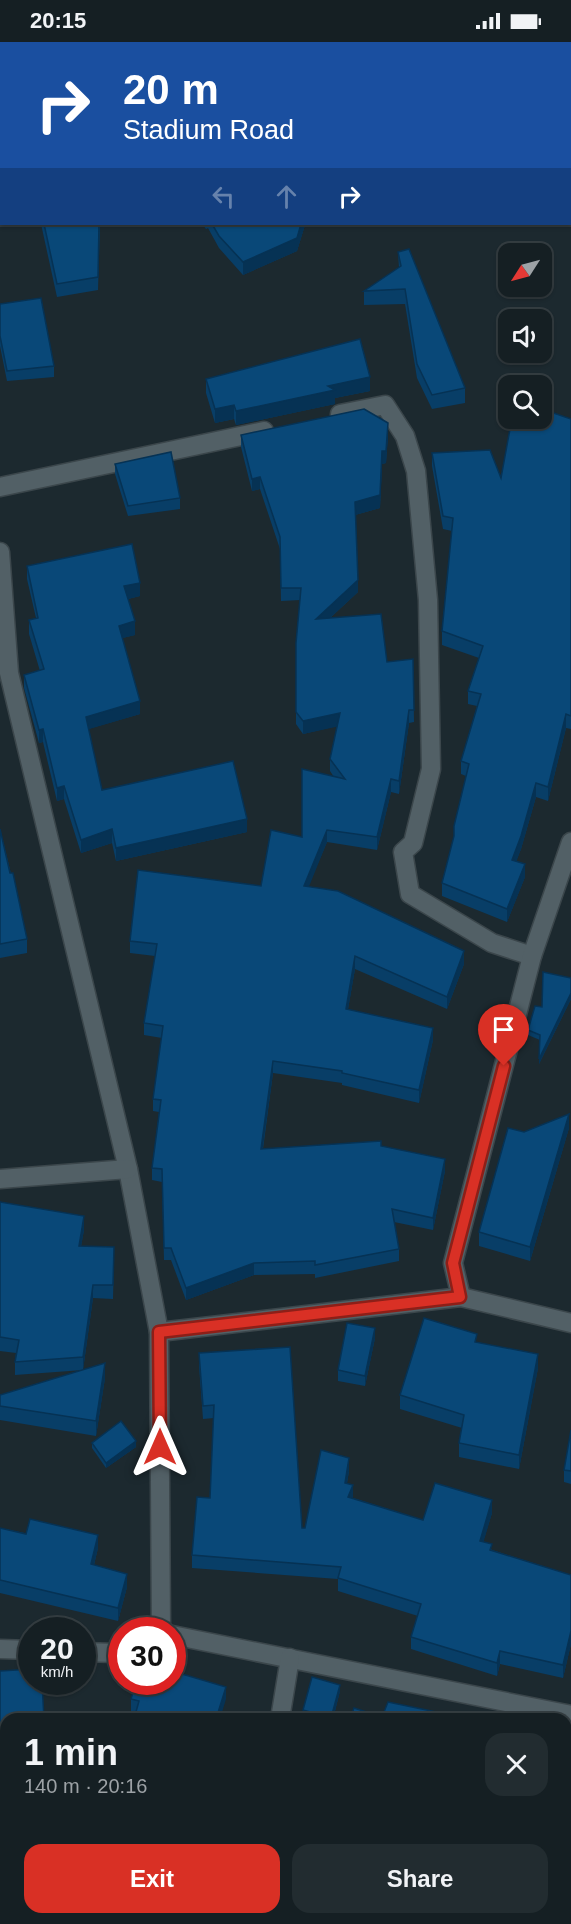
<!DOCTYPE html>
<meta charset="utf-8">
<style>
:root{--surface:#151f23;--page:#222c30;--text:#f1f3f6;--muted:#9da2a6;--line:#343d41;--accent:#d93025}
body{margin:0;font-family:Arial,sans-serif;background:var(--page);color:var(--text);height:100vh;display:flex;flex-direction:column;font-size:22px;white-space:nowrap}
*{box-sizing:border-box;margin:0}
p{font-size:20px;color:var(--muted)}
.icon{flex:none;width:33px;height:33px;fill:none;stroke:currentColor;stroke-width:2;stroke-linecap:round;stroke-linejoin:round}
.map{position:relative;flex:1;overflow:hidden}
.sheet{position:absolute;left:0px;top:1671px;width:572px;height:212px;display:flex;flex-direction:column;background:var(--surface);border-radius:18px 18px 0 0;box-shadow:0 2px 4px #0004,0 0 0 2px var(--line)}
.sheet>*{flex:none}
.top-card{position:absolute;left:0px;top:0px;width:572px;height:183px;box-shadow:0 2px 4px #0004,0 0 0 2px var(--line);background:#1a4fa0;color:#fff;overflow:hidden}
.needle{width:39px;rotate:234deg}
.fabs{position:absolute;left:498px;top:201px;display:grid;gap:12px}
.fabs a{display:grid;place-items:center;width:54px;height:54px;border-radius:12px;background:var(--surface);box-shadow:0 2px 4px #0004,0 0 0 2px var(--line);font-size:30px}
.speed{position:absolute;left:18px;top:1575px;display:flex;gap:12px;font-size:30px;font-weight:700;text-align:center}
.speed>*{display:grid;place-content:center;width:78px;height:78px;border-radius:50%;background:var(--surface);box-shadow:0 2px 4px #0004,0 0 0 2px var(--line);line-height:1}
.speed small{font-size:15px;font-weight:400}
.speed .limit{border:9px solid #d22;background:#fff;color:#111}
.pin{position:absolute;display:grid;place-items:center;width:51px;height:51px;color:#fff;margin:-62px -26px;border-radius:50% 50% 50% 0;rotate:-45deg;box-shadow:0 0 6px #0007}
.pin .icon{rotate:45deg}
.me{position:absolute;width:66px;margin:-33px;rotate:0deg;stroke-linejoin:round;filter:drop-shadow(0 0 4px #0008)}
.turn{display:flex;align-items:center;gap:21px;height:126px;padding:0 24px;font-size:27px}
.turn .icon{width:78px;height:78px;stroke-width:2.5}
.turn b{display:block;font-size:42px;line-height:51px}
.lanes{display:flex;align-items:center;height:57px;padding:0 24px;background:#0003;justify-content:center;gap:30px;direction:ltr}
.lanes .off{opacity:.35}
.round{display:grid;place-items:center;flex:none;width:63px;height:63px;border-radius:18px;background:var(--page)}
.headline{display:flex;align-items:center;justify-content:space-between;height:102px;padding:0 24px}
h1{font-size:36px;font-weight:800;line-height:45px}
.cta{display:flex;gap:12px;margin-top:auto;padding:12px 24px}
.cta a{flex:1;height:69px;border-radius:18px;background:var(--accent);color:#fff;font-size:24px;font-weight:800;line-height:69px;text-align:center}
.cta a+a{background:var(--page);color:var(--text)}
.status{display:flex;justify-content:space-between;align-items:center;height:42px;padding:0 30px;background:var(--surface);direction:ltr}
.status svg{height:16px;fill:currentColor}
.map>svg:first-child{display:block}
</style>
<div class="status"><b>20:15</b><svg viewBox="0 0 49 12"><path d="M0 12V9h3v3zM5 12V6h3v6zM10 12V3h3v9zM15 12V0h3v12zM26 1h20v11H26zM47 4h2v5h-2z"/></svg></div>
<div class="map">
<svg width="571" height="1882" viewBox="0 0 571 1882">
<rect width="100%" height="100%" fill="#1c292f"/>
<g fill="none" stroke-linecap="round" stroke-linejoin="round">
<!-- minor casing -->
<g stroke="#3b464b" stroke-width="21">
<g id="minor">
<path d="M85 0 86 2"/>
<path d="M340 372 385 363 405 394 416 429 428 558 431 727 413 801 403 810 410 852 492 901 532 914"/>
<path d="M0 445 264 389"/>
<path d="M0 510 9 631 128 1127 159 1290 161 1588"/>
<path d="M0 1137 128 1127"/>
<path d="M461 1255 453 1221 532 914 571 800"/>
<path d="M159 1290 461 1255 571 1281"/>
<path d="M172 1593 571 1673"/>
<path d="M0 1607 32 1608"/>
<path d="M82 1610 116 1611 122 1609"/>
<path d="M280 1677 290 1616"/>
<path d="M245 1882 246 1876"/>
</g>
</g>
<!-- minor -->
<use href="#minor" stroke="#526066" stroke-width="18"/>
</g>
<!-- wall -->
<g fill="#083e67">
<path d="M0 0 2 2V84H0Z"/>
<rect x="0" y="117" width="2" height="64"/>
<path d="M41 182H100L98 248 57 255Z"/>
<path d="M202 182H305V183L297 209 243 233 219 206 208 186 206 187Z"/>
<path d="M398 210 465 346V361L432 367 417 336 405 262 364 263V249L399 226Z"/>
<path d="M0 262 54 324V335L7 339 0 304Z"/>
<path d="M206 337 370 349 335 356V362L236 383 234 377 215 381 206 351Z"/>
<path d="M571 377V687L566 686 548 759 536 755 521 807 516 819 525 835 507 880 442 854V841L454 794 466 734 461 732V719L477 664 468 662V649L479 616 442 603V589L452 489 443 487 432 424V411L501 436Z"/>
<path d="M241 393H388L386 421 382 422 380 466 355 473 358 550 330 576 387 620 413 617 414 680 409 681 399 752 391 750 377 808 327 800 308 845 464 922 447 967 355 927 348 967 433 998 419 1061 342 1043V1041L273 1031 263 1107 381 1104 445 1129 433 1188 394 1180 399 1207V1219L315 1236V1232L254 1233 186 1258 171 1218H164L162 1140 152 1138V1126L159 1070 153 1069V1057L162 996 144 993V981L155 914 130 911V899L261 844 302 795 334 735 330 729V717L337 684 303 692 296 682V601L300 558 281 559 280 507 260 447 252 449 241 405Z"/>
<path d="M115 422 180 456V467L128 474 115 432Z"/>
<path d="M27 524 140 554 128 557 135 593 122 596 140 672 88 687 102 748 247 790 116 819 112 801 81 811 64 757 57 759 43 700 39 701 24 646V633L40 629 29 592V578L36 576 27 537Z"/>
<path d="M0 787 27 897V911L0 916Z"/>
<path d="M571 936V957L539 1022 540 998 528 993V988L542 965Z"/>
<path d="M569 1086 530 1219 479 1204V1190L524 1090Z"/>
<path d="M0 1160 84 1188 81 1204 114 1218 113 1257 93 1256 83 1328 15 1333V1320L16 1311 0 1309Z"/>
<path d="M375 1296 365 1344 338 1339V1328Z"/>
<path d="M477 1300 538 1326 519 1427 459 1415V1401L462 1386 400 1367V1353Z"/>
<path d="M199 1311 302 1486H305L349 1429 347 1441 353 1456 423 1478 492 1471 483 1500 492 1508 571 1533V1602L563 1636 500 1622 497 1634 411 1607V1595L418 1574 338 1549V1537L192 1526V1513L210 1456 214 1376 203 1377 199 1324Z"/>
<path d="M105 1336 96 1394 0 1378V1353Z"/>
<path d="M571 1388V1442L564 1440V1428Z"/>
<path d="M92 1401 136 1405 106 1426 92 1406Z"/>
<path d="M0 1486 98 1506 94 1523 127 1545 118 1579 0 1551Z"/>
<path d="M340 1649 333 1677H317L303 1673V1668Z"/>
<path d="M131 1657H226L136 1671 131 1670Z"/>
<path d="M282 1876H402L400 1882H282Z"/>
</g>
<!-- shaded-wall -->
<g fill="#063254">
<path d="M407 0H440L436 2H403Z"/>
<rect x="570" y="67" width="1" height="13"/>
<path d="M301 182H305V183L297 209 243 233V220Z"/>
<path d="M370 335V349L335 356V362L236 383V369L328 344Z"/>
<path d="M234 363V377L215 381V367Z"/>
<path d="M388 381V393L386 421 382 422 380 466 355 473V460L382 409Z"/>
<path d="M260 435V447L252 449V437Z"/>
<path d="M358 538V550L316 589V577Z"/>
<path d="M140 541V554L124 558V544Z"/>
<path d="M135 579V593L119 597V584Z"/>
<path d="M140 659V672L86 688V675Z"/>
<path d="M409 668V681L399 752V739Z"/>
<path d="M340 671V684L303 692V679Z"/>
<path d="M566 672V686L548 759V745Z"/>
<path d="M43 687V700L39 701V688Z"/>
<path d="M391 737V750L377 808V795Z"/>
<path d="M536 741V755L521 807 512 832V818Z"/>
<path d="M64 744V757L57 759V746Z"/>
<path d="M247 777V790L116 819V806Z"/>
<path d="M112 787V801L81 811V798Z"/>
<path d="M327 788V800L304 857V844Z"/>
<path d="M525 822V835L507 880V867Z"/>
<path d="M464 909V922L447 967V955Z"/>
<path d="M355 914V927L346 979V967Z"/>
<path d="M571 951V957L539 1022V1017Z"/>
<path d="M433 986V998L419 1061V1048Z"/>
<path d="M273 1019V1031L261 1119V1107Z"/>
<path d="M569 1072V1086L530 1219V1205Z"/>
<path d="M445 1117V1129L433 1188V1176Z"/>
<path d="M84 1174V1188L79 1217V1204Z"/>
<path d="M254 1221V1233L186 1258V1246Z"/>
<path d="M93 1243V1256L83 1328V1315Z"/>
<path d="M375 1286V1296L365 1344V1334Z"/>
<path d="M538 1312V1326L519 1427V1413Z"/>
<path d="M105 1321V1336L96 1394V1379Z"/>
<path d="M136 1399V1405L106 1426V1421Z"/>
<path d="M349 1416V1429L345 1454V1441Z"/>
<path d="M353 1443V1456L348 1468V1455Z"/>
<path d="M492 1458V1471L480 1512V1499Z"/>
<path d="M98 1493V1506L91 1535V1522Z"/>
<path d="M127 1532V1545L118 1579V1566Z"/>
<path d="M571 1589V1602L563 1636V1623Z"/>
<path d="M500 1609V1622L497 1634V1621Z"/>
<path d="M340 1643V1649L333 1677H331Z"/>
<path d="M226 1645V1657L220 1677H216Z"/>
<path d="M10 1876H13L11 1882H9Z"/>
<path d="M194 1876H197L196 1882H193Z"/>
<path d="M397 1876H402L400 1882H395Z"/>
</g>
<!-- building -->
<g fill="#094878" stroke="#063254" stroke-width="1.5">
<path d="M0 0H61V2H2V74H0Z"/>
<path d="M186 0H407L403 2H183Z"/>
<path d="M479 0H571V67H570V2H480Z"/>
<rect x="0" y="117" width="2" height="51"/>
<path d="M44 182H99L98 235 57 242Z"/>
<path d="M212 182H301L297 196 243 220 219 194Z"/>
<path d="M409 207 465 346 432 353 417 322 405 247 364 249 401 224 398 210Z"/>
<path d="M41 256 54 324 7 329 0 294V262Z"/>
<path d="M360 297 370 335 328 344 335 348 236 369 234 363 215 367 206 337Z"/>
<path d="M364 367 388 381 386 409H382L380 453 355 460 358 538 316 577 381 572 387 620 413 617 414 668H409L399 739 391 737 377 795 327 788 304 844 338 849 464 909 447 955 355 914 346 967 433 986 419 1048 342 1031V1029L273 1019 261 1107 381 1099V1104L445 1117 433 1176 392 1167 399 1207 315 1223V1219L254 1221 186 1246 171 1206H164L162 1127 152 1126 161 1058 153 1057 163 984 144 981 157 902 130 899 138 828 261 844 271 788 302 795V727L345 737 330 717 340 671 303 679 296 670V601L301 546H281L280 495 260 435 252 437 241 393Z"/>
<path d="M542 367 571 377V674L566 672 548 745 536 741 521 794 512 818 525 822 507 867 442 841 454 794V784L469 722 461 719 481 652 468 649 483 604 442 589 453 476 443 474 432 411 490 408 501 436 512 376H542Z"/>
<path d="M171 410 180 456 128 464 115 422Z"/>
<path d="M132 502 140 541 124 544 135 579 119 584 140 659 86 675 102 748 233 719 247 777 116 806 112 787 81 798 64 744 57 746 43 687 39 688 24 633 44 627 29 578 38 576 27 524Z"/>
<path d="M0 787 10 831H13L27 897 0 902Z"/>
<path d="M543 930 571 936V951L539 1017 540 993 528 988 535 964 542 965Z"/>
<path d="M569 1072 530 1205 479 1190 508 1086 524 1090Z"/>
<path d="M0 1160 84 1174 79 1204 114 1205 113 1243H93L83 1315 15 1320 19 1298 0 1295Z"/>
<path d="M424 1276 477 1292 475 1300 538 1312 519 1413 459 1401 464 1373 400 1353Z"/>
<path d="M347 1281 375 1286 365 1334 338 1328Z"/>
<path d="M290 1305 302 1486H305L321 1408 349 1416 345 1441 353 1443 348 1455 423 1478 435 1441 492 1458 480 1499 492 1502 490 1508 571 1533V1589L563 1623 500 1609 497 1621 411 1595 421 1562 338 1536 341 1525 192 1513 197 1455 210 1456 214 1363 203 1364 199 1311Z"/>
<path d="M105 1321 96 1379 0 1364V1353Z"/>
<path d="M121 1379 136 1399 106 1421 92 1401Z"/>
<path d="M571 1388V1429L564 1428Z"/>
<path d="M30 1477 98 1493 91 1522 127 1532 118 1566 0 1538V1486L26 1492Z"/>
<path d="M32 1627V1640H42L44 1677H6V1876H10L9 1882H0V1629Z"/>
<path d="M172 1629 226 1645 216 1677H134L139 1659 131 1657 136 1640H172Z"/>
<path d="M312 1635 340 1643 331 1676 303 1668Z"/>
<path d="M388 1660 470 1677H350L354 1666 382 1675Z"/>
<path d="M566 1781 571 1783V1882H477L478 1876H566Z"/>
<path d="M80 1876H194L193 1882H78Z"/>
<path d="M301 1876H397L395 1882H299Z"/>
</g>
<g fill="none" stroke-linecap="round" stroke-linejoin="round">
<!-- route casing -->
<g stroke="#8d1f18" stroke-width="15">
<path id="route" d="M160 1405 159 1290 460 1255 453 1221 504 1024"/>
</g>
<!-- route -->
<use href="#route" stroke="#d93025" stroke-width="10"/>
</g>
</svg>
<div class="fabs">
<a><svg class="needle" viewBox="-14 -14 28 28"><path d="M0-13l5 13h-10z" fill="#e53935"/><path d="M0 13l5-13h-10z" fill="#9da2a6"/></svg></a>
<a><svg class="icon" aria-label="sound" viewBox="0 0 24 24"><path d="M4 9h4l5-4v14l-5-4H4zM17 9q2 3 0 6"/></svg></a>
<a><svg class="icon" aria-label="search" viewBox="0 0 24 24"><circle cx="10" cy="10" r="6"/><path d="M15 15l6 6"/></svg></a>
</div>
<div class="speed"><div>20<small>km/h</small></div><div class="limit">30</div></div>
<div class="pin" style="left:504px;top:1024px;background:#d93025"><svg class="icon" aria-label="arrive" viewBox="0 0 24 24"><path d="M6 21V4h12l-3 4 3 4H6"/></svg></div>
<svg class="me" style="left:160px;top:1405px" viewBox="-20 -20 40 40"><path d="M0-17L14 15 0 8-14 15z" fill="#d93025" stroke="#fff" stroke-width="4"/></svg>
<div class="top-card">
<div class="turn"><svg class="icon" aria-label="right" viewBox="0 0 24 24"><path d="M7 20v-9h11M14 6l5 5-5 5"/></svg><div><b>20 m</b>Stadium Road</div></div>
<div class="lanes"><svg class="icon off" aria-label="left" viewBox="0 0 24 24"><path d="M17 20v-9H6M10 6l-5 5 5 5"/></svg><svg class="icon off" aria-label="ahead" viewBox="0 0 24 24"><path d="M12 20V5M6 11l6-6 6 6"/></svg><svg class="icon" aria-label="right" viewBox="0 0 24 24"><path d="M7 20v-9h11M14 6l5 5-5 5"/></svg></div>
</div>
<section class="sheet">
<div class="headline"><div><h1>1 min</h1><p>140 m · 20:16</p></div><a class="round"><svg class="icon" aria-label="close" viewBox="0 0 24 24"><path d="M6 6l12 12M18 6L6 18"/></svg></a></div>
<div class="cta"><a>Exit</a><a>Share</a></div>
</section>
</div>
